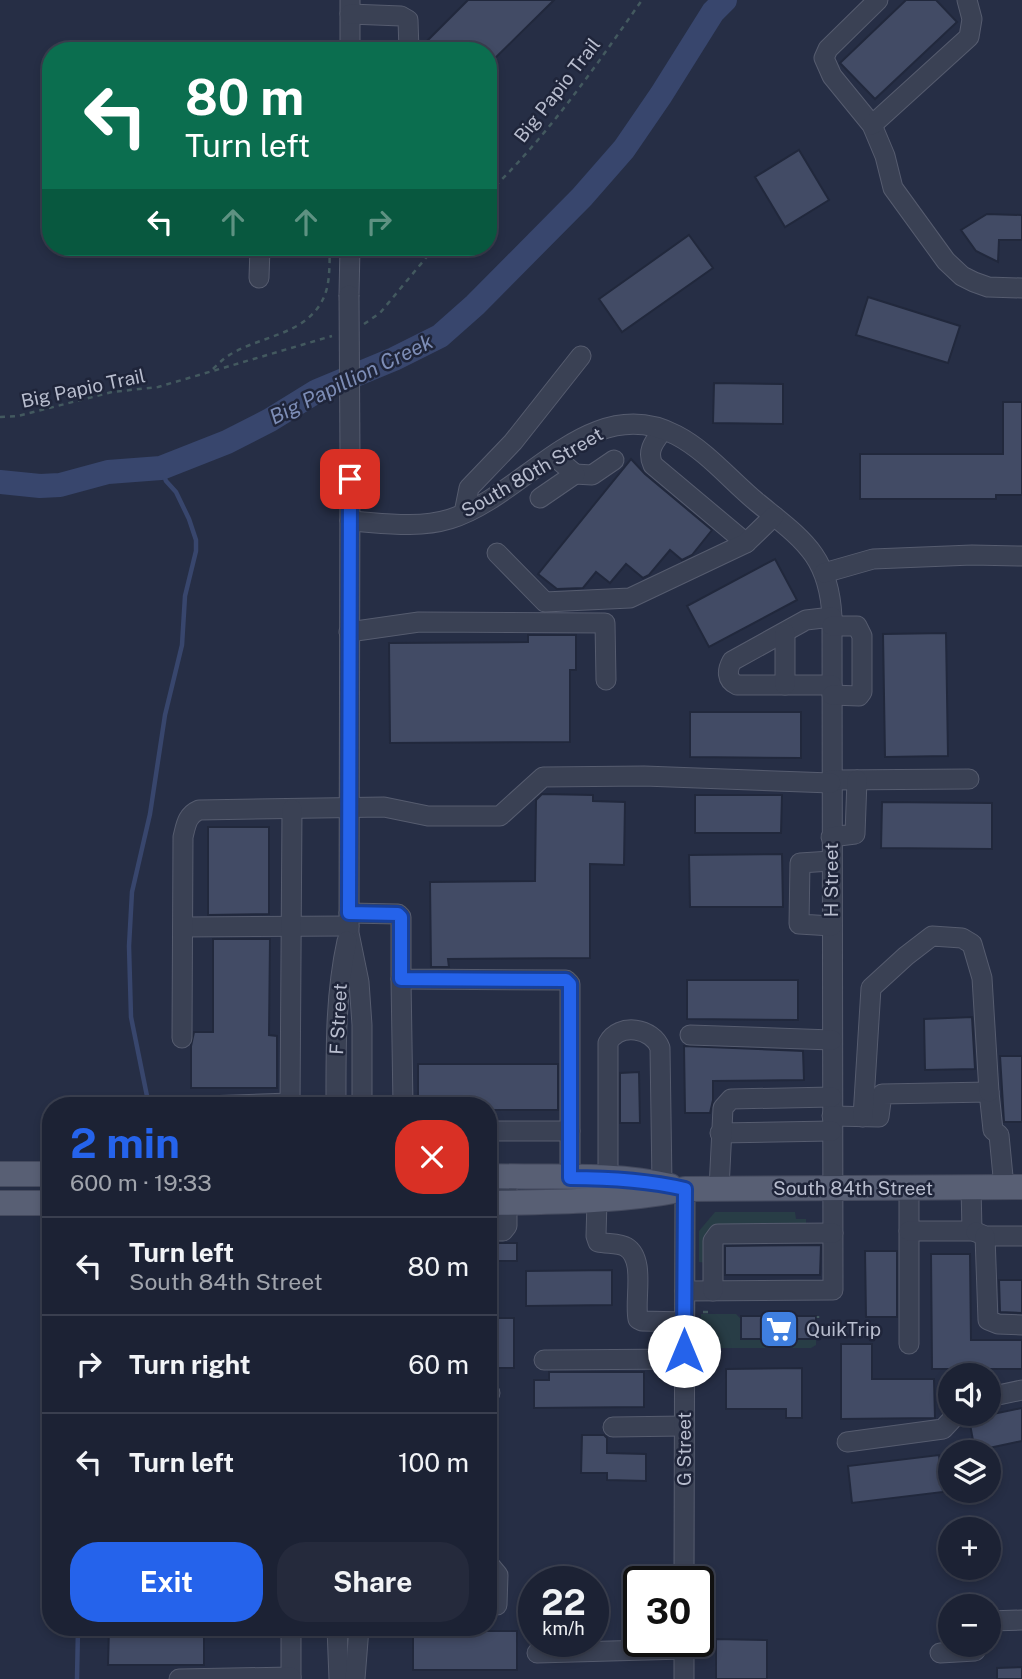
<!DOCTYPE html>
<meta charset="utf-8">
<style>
:root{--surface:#1c2234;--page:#252a3c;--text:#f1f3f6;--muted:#a0a4ac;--line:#3a3f4f;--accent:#2563eb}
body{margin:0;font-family:"Public Sans",sans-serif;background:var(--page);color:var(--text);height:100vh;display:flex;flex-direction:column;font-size:26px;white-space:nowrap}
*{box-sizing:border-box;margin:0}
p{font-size:23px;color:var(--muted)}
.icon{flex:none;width:38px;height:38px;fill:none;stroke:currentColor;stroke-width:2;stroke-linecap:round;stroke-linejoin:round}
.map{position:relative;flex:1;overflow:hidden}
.drawer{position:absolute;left:42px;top:1097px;width:455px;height:539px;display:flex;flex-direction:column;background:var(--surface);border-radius:28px;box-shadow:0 4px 10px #0003,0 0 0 2px var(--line)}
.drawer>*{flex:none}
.banner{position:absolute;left:42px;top:42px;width:455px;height:214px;border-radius:28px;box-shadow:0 4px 10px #0003,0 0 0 2px var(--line);background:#0b6e4f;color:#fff;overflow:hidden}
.buttons{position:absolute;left:938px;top:1363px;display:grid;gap:14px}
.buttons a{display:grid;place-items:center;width:63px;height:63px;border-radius:50%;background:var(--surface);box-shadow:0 4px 10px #0003,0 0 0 2px var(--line);font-size:35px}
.speed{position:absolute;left:518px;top:1566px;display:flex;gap:14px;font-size:35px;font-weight:700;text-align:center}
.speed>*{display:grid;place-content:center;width:91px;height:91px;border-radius:50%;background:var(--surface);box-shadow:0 4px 10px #0003,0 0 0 2px var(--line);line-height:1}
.speed small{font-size:18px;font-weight:400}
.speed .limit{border:4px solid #111;border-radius:10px;background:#fff;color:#111}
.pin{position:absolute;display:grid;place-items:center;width:60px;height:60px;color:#fff;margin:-30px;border-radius:14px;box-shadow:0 4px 10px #0006}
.me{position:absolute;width:77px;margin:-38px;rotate:0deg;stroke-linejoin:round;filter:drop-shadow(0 0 5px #0008)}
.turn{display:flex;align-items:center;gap:24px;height:147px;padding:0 28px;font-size:32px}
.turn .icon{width:91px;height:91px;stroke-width:2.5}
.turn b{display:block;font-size:49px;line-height:60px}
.lanes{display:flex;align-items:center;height:66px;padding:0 28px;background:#0003;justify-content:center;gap:35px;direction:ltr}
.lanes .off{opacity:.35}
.round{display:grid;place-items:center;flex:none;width:74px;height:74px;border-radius:28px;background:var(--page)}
.summary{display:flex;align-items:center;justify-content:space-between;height:119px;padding:0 28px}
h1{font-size:42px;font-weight:700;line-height:52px;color:var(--accent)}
.button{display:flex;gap:14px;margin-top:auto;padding:14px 28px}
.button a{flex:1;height:80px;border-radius:28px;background:var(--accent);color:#fff;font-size:28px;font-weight:700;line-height:80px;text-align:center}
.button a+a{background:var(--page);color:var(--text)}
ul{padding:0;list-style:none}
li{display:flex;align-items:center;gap:21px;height:98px;padding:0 28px;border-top:2px solid var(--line)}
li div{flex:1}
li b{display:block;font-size:26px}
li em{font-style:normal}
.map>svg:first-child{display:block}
</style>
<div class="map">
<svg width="1022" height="1679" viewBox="0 0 1022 1679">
<rect width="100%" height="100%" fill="#262e45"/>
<!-- green -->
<g fill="#283d46">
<path d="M715 1212H795L796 1219H806V1224H721L707 1263 699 1262V1231Z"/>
<path d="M701 1314H736L741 1319 742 1339H816V1345L811 1348H698L701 1343Z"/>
</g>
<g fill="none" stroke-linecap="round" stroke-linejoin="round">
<!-- stream -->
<g stroke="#38466d" stroke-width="4.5">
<path d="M149 1106 131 1017 129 946 132 892 150 814 165 715 182 645 185 596 196 551V540L189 519 176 492 166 481 161 468"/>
<path d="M77 1679 78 1628"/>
</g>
<!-- river -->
<path stroke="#38466d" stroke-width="24" d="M0 482 40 486 60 485 108 472 161 468 227 442 270 420 317 391 394 359 440 336 475 305 582 197 624 149 661 95 713 12 725 0"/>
</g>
<!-- building -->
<g fill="#424b65" stroke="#21283c" stroke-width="2">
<path d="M468 0H554L488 65V51H421V47Z"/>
<path d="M906 0H936L957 22 875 99 840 63Z"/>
<path d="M799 150 829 200 785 227 755 177Z"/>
<path d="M987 214 1022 215V240H999L998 262 976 251 961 230Z"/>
<path d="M689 235 713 268 622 332 599 299Z"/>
<path d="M868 297 960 326 948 363 856 335Z"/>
<path d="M714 383 783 384V424L713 423Z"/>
<path d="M1003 402H1022V495H996V499H860V454H1003Z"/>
<path d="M631 459 645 474 712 530 692 555 682 560 670 550 649 575 643 578 626 564 610 583 596 572 583 588 557 589 538 574Z"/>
<path d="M775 559 797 600 709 647 687 606Z"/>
<path d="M946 633 948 756 885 757 883 634Z"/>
<path d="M528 635H576V670H570V742L390 743 389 643 528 642Z"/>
<path d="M690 712H801V758L690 757Z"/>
<path d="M542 794 593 795V801L625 802 624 865 590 864V958L448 959 449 967H431L430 882 535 881 536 800Z"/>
<path d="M695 795H782L781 833H695Z"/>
<path d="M882 802 992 803V849L881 848Z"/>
<path d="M208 827H269V914L208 915Z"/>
<path d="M782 854 783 907H690L689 855Z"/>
<path d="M213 939H270L269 1035 277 1036V1088H191V1046L194 1032H213Z"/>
<path d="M687 980H798V1020L687 1019Z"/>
<path d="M972 1017 975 1069 925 1070 924 1019Z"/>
<path d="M684 1046 803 1051 804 1080 713 1081V1100L710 1113H685Z"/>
<path d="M1000 1056H1022V1122H1004Z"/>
<path d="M418 1064H558V1110H488V1106H418Z"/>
<path d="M639 1072 640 1123H620V1073Z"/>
<rect x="488" y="1243" width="29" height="18"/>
<path d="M821 1245 820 1275H725V1246Z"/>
<path d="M865 1251H897V1317H866Z"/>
<path d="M931 1254H970L971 1340H1022V1369H932Z"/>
<path d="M612 1270V1305L526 1306V1271Z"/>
<path d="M999 1280H1022V1313L1000 1312Z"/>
<rect x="741" y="1316" width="75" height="23"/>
<rect x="488" y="1318" width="26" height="50"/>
<path d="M841 1344H872V1379H934L935 1418 841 1419Z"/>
<path d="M802 1368V1418H786V1409H726V1369Z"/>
<path d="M549 1372H644V1407L534 1408V1380H549Z"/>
<path d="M1022 1408V1441L975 1451 969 1419Z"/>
<path d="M582 1435H604L607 1438V1453L646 1454V1481L607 1480V1473H581Z"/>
<path d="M939 1455 943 1492 852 1503 848 1466Z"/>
<path d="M109 1628H204V1665H108Z"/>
<path d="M413 1628H451V1631H517V1670H413Z"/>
<path d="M716 1639 767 1640V1679H716Z"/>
<path d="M1022 1667V1679H997V1668Z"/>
</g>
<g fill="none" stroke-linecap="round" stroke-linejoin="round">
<!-- minor casing -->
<g stroke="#565c6f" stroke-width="21">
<g id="minor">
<path d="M350 0V51"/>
<path d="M878 0 828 49 824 58 832 76 872 125 885 156 893 188 946 261 962 276 974 282 988 287 1022 288"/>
<path d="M350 14 401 16 408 20 409 51"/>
<path d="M872 125 969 37 972 19 967 0"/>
<path d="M259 278 260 247"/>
<path d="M349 295 350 247"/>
<path d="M663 430C655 441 646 450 653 465L746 543"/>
<path d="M350 458 349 933 359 982 362 1025V1106"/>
<path d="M575 474 592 475 614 460"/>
<path d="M540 498 575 474 554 456"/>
<path d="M464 513 469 488 513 442 581 356"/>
<path d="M350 521C383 523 417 529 450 519 525 496 590 390 676 435 707 451 731 481 758 503 802 539 829 555 832 617L833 1290 685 1291"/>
<path d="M497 553 545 602 630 598 746 543 774 516"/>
<path d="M824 573 873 559 972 555 1022 556"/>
<path d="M832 617 806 620 732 661C727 670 726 680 737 685H832"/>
<path d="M349 632 419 622 605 623 606 680"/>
<path d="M785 633V685"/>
<path d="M832 695 859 696 862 692V636L857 626H832"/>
<path d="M831 780 969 779"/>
<path d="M831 837 855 834 857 780"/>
<path d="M831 861 800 863 799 924 832 926"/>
<path d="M349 913 398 914 401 917V979L566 980 570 984V1178"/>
<path d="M183 927 349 926"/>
<path d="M401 979 403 1106"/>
<path d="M690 1035 832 1040"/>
<path d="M182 1038 183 837C186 825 187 815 199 810L384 807 428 816H500L543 777 644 776 831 783"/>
<path d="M205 1106 290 1103"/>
<path d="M290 1106 292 809"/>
<path d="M336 1106C336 1051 335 996 347 941"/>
<path d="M832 1116 879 1117 882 1094 989 1092 993 1130 999 1135 1004 1187"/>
<path d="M863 1117 871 988 906 956 932 936 962 938 972 944 982 978 989 1092"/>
<path d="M488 1131H570"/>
<path d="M720 1133 832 1131"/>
<path d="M608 1178V1043C619 1022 653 1028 660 1048L662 1184"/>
<path d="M909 1187V1344"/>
<path d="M719 1189 723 1108 731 1099 832 1097"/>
<path d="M597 1201 596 1236 598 1242C607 1244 620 1243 626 1247 646 1259 634 1299 638 1319L642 1321 685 1322"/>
<path d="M488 1231H503L507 1226V1188"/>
<path d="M909 1231H972L971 1187"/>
<path d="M976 1232 985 1236H1022"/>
<path d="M985 1236 988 1320 998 1324 1022 1325"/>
<path d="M713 1291V1241L718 1234 833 1233"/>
<path d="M544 1360 684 1359"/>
<path d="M488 1393H490"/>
<path d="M989 1397 1022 1390"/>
<path d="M613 1427 684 1426"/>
<path d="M847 1442 943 1429 957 1414"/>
<path d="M488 1563 498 1575 497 1605"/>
<path d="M684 1582 685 1189"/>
<path d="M989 1621 1022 1620"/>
<path d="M291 1628V1679"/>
<path d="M337 1628 339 1679"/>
<path d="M684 1642V1679"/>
<path d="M537 1653 684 1649"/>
<path d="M940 1653 975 1651"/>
<path d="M179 1679 291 1677"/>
<path d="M355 1679 359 1628"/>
</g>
</g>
<!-- major casing -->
<g stroke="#444a5e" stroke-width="26">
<g id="major">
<path d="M0 1174H51"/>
<path d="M488 1176C548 1178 612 1172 670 1186"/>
<path d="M0 1203H51"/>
<path d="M488 1203C555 1202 619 1202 685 1189L1022 1187"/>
</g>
</g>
<!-- path -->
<g stroke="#43595f" stroke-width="2.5" stroke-dasharray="5 5" stroke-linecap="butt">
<path d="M488 193C548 136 595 67 642 0"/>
<path d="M367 254 387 253 408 247"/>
<path d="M364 324 380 313 435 247"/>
<path d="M213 369C217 365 221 361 225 358 255 336 303 337 322 301 331 285 329 264 330 247"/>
<path d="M0 417 18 416 112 392 158 387 332 336"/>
<path d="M703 1312H708"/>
<path d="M818 1316V1318"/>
</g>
<!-- minor -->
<use href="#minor" stroke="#3a4154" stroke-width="19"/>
<!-- major -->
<use href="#major" stroke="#585f74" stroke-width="24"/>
<!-- minor-bridge casing -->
<g stroke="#565c6f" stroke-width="21" stroke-linecap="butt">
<path id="minor-bridge" d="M349 295 350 458"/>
</g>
<!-- minor-bridge -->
<use href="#minor-bridge" stroke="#3a4154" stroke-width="19"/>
</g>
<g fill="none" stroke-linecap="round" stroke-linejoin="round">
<!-- route casing -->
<g stroke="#184099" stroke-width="18">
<path id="route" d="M350 479 349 913 398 914 401 917V979L566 980 570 984V1178C609 1178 646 1180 685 1189L684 1351"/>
</g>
<!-- route -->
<use href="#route" stroke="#2563eb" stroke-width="12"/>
</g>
<!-- icons -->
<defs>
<g id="supermarket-square" transform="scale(2.0125)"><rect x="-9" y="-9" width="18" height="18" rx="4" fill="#3f7fe0" stroke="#1f253a"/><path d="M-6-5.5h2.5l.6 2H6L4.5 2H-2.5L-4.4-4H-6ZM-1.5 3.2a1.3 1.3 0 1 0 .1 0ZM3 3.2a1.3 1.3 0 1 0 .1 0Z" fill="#fff"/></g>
</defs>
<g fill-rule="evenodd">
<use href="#supermarket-square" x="779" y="1329"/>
</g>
<g text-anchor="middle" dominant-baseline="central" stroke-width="5" stroke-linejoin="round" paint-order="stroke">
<!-- street labels -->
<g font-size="19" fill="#b8bdce" stroke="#1f253a">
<text transform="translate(557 90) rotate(-52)">Big Papio Trail</text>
<text transform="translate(83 388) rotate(-12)">Big Papio Trail</text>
<text transform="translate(532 472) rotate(-30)">South 80th Street</text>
<text transform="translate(831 880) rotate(-90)">H Street</text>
<text transform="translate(338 1019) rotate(-87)">F Street</text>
<text x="853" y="1188">South 84th Street</text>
<text transform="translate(684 1449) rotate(-90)">G Street</text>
</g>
<!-- poi labels -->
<g font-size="19" fill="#b8bdce" stroke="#1f253a" text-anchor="start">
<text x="806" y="1329">QuikTrip</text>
</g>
<!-- water labels -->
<g font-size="21" font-style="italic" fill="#7d8db6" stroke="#1f253a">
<text transform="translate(351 379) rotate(-26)">Big Papillion Creek</text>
</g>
</g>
</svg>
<div class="buttons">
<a><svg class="icon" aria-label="sound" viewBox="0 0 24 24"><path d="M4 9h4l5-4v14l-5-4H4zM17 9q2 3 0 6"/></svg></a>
<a><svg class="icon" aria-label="layers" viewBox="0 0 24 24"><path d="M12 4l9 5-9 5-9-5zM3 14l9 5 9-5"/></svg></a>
<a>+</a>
<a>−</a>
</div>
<div class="speed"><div>22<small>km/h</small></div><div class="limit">30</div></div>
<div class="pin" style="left:350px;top:479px;background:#d93025"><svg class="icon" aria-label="arrive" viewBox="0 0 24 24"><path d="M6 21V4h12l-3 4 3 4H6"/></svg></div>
<svg class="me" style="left:684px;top:1351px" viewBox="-20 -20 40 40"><circle r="19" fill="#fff"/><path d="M0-13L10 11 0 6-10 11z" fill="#2563eb"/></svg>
<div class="banner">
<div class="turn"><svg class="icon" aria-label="left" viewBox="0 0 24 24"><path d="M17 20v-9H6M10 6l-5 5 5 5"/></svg><div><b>80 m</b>Turn left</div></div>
<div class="lanes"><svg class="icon" aria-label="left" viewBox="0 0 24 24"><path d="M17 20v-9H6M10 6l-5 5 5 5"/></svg><svg class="icon off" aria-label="ahead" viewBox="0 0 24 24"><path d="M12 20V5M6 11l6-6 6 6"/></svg><svg class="icon off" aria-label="ahead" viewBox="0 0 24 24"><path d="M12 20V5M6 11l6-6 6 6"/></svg><svg class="icon off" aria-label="right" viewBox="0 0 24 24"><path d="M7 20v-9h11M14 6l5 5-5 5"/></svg></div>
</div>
<section class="drawer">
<div class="summary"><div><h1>2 min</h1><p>600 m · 19:33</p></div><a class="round" style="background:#d93025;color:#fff"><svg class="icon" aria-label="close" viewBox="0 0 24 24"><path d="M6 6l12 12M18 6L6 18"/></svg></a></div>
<ul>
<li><svg class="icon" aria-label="left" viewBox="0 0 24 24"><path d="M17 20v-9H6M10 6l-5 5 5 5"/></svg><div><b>Turn left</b><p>South 84th Street</p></div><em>80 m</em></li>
<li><svg class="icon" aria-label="right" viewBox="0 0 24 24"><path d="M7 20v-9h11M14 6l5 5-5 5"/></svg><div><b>Turn right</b></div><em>60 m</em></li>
<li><svg class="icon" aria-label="left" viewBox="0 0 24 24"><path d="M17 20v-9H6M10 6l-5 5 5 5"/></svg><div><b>Turn left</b></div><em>100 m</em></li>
</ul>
<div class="button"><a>Exit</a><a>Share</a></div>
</section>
</div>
